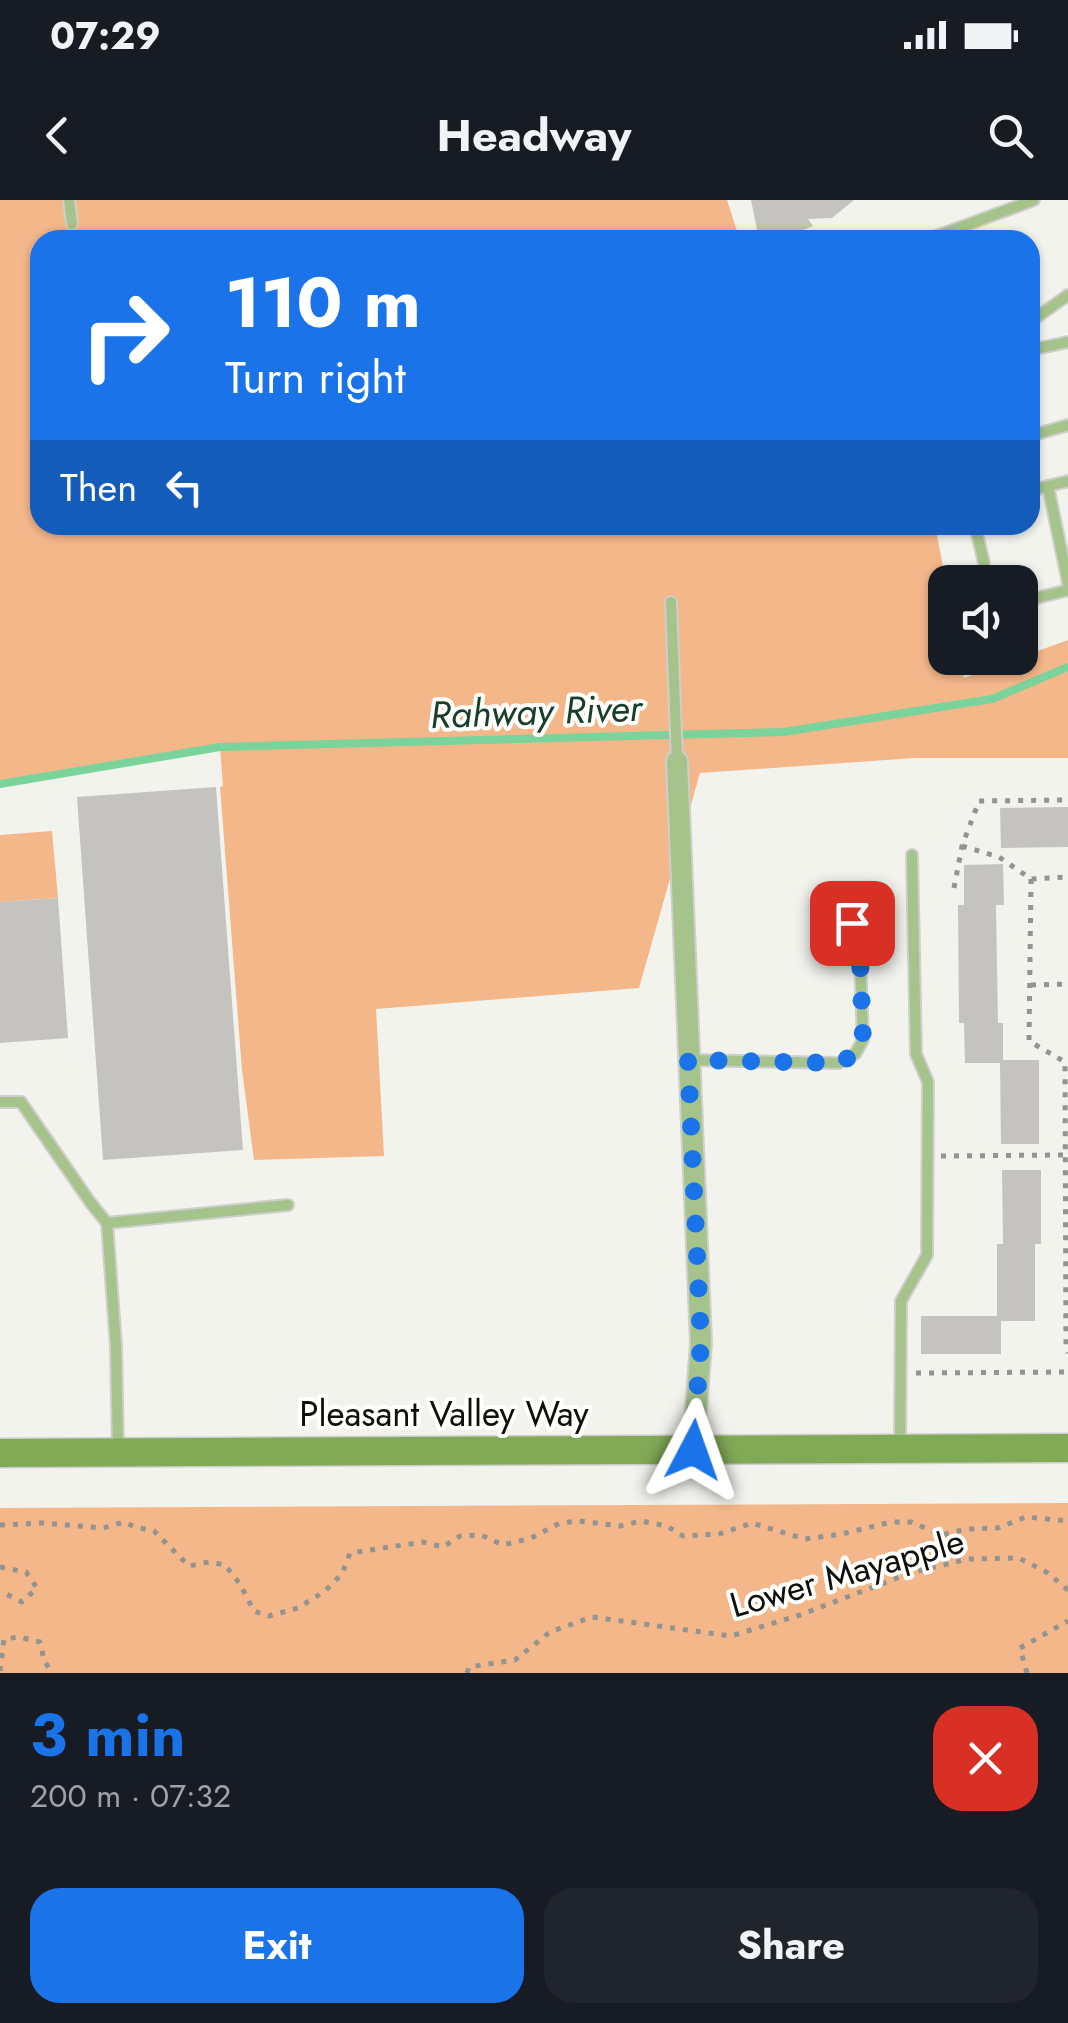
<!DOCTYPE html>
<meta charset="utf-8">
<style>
:root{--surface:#171b24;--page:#20242c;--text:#f1f3f6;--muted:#9ea1a6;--accent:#1a73e8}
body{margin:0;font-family:Jost,sans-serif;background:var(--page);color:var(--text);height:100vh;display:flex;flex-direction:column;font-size:38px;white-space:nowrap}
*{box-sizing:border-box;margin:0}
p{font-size:32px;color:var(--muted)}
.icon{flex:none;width:55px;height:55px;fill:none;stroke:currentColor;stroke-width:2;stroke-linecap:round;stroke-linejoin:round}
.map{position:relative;height:1473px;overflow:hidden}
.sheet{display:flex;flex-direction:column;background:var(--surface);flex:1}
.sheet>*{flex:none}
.banner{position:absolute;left:30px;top:30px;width:1010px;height:305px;border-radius:30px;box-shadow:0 2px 8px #0004;background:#1a73e8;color:#fff;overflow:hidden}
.fabs{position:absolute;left:928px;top:365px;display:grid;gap:20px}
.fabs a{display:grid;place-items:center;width:110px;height:110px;border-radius:20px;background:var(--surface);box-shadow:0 2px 8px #0004;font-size:50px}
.pin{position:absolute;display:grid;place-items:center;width:85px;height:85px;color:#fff;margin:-42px;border-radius:20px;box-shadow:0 5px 15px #0006}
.me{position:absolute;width:110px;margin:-55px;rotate:4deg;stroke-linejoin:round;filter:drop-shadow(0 0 8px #0008)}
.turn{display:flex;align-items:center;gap:35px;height:210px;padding:0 30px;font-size:45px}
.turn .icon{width:130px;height:130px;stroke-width:2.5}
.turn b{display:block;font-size:70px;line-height:85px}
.then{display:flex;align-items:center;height:95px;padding:0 30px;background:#0003;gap:20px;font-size:38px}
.round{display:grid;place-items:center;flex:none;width:105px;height:105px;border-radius:30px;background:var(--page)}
.overview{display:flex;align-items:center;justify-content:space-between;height:170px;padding:0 30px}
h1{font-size:60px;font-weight:700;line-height:75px;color:var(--accent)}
.cta{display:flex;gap:20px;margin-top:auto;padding:20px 30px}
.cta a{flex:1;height:115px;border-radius:30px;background:var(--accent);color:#fff;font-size:40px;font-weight:700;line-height:115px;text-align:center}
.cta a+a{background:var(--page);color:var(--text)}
.status{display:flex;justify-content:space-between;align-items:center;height:70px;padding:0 50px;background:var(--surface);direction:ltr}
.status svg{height:28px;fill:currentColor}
header{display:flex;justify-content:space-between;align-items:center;height:130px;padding:0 30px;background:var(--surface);font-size:45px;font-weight:700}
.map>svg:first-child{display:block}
</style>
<div class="status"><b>07:29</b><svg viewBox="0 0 49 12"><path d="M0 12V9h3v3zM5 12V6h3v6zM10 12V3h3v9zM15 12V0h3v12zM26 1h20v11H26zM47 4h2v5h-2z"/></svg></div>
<header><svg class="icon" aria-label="back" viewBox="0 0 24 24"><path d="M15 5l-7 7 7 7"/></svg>Headway<svg class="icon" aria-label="search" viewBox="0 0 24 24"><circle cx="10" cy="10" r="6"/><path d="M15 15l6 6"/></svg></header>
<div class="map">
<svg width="1068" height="1473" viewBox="0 0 1068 1473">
<rect width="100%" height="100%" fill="#f3f3ee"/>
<!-- green -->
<g fill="#f3b78a">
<path d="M0 0H727L740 40H40V325H935L946 382 945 458H960L964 478 1068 440V558H915L700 573 639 788 376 809 384 956 254 960 242 870 220 587 223 586 220 548 0 584Z"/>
<path d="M52 631 58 698 0 702V635Z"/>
<path d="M1068 1303V1473H0V1308Z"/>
</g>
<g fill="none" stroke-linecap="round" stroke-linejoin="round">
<!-- stream -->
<path stroke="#79d39a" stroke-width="8" d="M0 584 220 547 784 532 992 499 1068 467"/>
</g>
<!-- building -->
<g fill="#c5c3bf">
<path d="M751 0H854L832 18 808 19 813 26 779 40H759Z"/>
<path d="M216 587 243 950 103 960 77 597Z"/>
<path d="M1068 607V647L1001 648 1000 608Z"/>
<path d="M1003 664 1004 705H996L998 823H1003V860H1039V944H1001L1000 863H965L964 823H959L958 705H964V665Z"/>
<path d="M58 698 68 838 0 843V702Z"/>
<path d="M1002 970H1041V1044H1035V1121H1001V1154H921V1116H997V1044H1003Z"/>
</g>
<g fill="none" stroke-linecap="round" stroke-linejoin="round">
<!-- lane casing -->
<g stroke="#cececa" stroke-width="14">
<g id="lane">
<path d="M69 0 72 24"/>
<path d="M926 40 1034 0"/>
<path d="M1030 122 1068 95"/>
<path d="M1030 150 1068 142"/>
<path d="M1030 236 1068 225"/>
<path d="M1068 281 1048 286 1068 383"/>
<path d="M1030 291 1048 286"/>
<path d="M975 325 984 363"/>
<path d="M671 402 677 561"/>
<path d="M1020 402 1068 390"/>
<path d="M690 860 839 863 855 854 863 840 859 731 852 723H823"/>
<path d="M0 902H21L90 1002 107 1023 116 1146 118 1252"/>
<path d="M107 1023 288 1005"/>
<path d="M900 1248 901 1101 927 1055 928 882 916 854 912 655"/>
</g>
</g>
<!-- street casing -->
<g stroke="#cececa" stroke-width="24">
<path id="street" d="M677 561 701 1143 693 1250"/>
</g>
<!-- secondary casing -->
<g stroke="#cececa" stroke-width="31">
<path id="secondary" d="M0 1253 1068 1248"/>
</g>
<!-- path -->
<g stroke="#93938f" stroke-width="5" stroke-dasharray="5 8" stroke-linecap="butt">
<path d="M962 646 999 657 1031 679 1068 677"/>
<path d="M1031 679 1029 841 1065 862 1066 1148 1068 1153"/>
<path d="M954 688 962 646 979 601 1068 600"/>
<path d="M1031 785 1068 784"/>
<path d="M941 956 1065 955"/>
<path d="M916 1173 1068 1172"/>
<path d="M0 1325 43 1323 103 1328 124 1322 135 1327 154 1331 189 1366 209 1362 225 1365 240 1384 254 1411 269 1416 298 1408 325 1391 342 1374 350 1353 423 1342 443 1347 460 1336 481 1335 503 1345 531 1338 560 1323 579 1321 620 1326 641 1321 667 1326 683 1336 719 1334 752 1323 805 1339 842 1334 891 1322H911L942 1335 966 1329 998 1328 1026 1317 1068 1321"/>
<path d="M0 1367 26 1372 37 1388 22 1402 0 1391"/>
<path d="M0 1471 4 1439 19 1437 40 1442 44 1460 52 1473"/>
<path d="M467 1473 469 1467 515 1460 550 1432 592 1417 731 1436 800 1415 910 1373 968 1359 1019 1358 1048 1373 1068 1390"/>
<path d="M1027 1473 1020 1448 1068 1421"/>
</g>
<!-- lane -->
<use href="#lane" stroke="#a6c38c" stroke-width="10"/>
<!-- street -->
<use href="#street" stroke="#a6c38c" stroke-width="20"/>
<!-- secondary -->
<use href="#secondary" stroke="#81aa56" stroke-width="28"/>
</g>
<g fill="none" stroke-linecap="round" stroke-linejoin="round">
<!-- route -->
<path stroke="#1a73e8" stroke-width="18" stroke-dasharray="0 32.4" d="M693 1250 701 1142 688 860 839 863 855 854 863 840 859 730 852 723"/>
</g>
<g text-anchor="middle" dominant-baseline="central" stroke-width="8" stroke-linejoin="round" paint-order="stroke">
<!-- street labels -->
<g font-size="35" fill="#0e0e0c" stroke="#fffffe">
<text x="444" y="1214">Pleasant Valley Way</text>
<text transform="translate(847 1373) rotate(-16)">Lower Mayapple</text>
</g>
<!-- water labels -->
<g font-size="38" font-style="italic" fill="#183e27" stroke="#fffffe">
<text transform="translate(536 511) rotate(-2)">Rahway River</text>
</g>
</g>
</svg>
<div class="fabs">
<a><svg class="icon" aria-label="sound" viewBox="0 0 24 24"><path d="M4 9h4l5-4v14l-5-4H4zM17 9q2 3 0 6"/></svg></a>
</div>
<div class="pin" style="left:852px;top:723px;background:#d93025"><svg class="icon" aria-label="arrive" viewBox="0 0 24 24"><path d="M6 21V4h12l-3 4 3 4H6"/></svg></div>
<svg class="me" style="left:693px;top:1250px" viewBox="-20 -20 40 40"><path d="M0-17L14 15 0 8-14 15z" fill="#1a73e8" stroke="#fff" stroke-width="4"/></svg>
<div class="banner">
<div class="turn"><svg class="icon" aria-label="right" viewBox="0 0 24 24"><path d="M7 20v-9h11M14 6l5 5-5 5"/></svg><div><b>110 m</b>Turn right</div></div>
<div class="then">Then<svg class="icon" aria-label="left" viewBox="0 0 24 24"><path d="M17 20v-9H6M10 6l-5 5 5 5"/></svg></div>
</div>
</div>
<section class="sheet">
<div class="overview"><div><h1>3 min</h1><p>200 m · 07:32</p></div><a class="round" style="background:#d93025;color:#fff"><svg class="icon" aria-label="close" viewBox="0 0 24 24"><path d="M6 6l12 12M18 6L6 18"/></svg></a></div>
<div class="cta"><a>Exit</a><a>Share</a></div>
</section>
